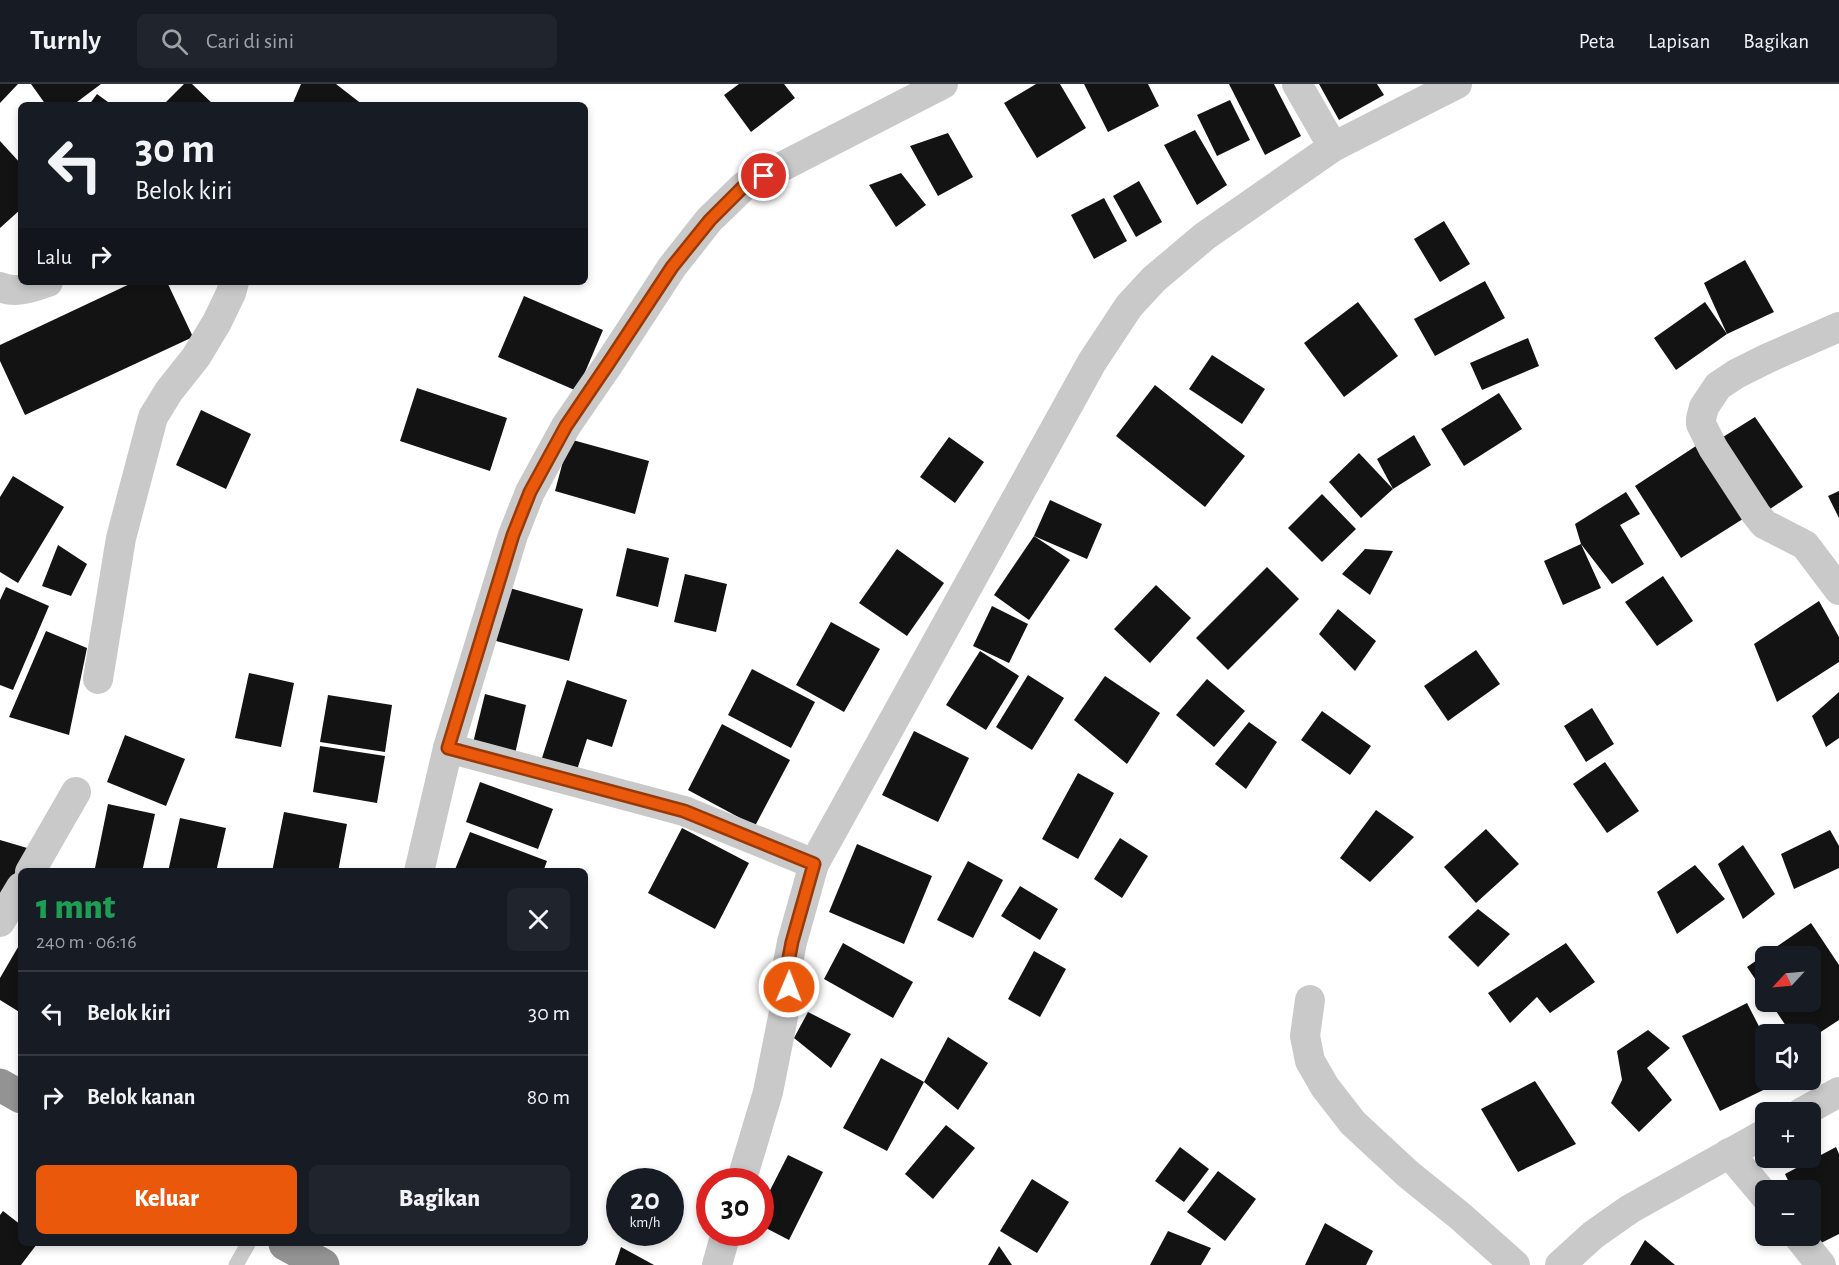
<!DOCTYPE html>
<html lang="id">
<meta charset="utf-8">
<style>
:root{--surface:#171b24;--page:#20242c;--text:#f1f3f6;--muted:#9ea1a6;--line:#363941;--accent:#ea580c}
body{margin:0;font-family:"Alegreya Sans",sans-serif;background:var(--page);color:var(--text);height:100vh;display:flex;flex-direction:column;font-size:22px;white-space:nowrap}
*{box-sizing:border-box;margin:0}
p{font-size:20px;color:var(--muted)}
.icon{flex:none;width:33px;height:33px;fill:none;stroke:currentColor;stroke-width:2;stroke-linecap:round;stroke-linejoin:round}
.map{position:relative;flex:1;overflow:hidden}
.side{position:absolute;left:18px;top:784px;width:570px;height:378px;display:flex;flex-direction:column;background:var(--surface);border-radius:9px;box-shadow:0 3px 9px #0003}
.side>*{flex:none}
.banner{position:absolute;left:18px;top:18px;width:570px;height:183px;border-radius:9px;box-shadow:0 3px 9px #0003;background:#171b24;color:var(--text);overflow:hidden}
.needle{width:39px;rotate:244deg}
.fabs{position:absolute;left:1755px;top:862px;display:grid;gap:12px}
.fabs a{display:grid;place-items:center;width:66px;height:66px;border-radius:9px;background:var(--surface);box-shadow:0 3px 9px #0003;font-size:30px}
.speed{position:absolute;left:606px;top:1084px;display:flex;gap:12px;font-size:30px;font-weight:700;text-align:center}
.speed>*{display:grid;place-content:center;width:78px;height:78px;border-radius:50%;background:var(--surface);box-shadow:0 3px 9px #0003;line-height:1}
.speed small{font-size:15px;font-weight:400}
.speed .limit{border:9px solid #d22;background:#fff;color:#111}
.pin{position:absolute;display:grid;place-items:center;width:51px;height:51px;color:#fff;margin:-26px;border:3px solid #fff;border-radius:50%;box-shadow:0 2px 6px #0007}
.me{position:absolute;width:66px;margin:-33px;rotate:1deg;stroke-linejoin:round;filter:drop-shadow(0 0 4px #0008)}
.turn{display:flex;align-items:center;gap:21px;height:126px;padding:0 18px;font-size:27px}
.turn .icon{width:78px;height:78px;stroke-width:2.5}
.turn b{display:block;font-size:42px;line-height:51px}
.then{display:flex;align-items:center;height:57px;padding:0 18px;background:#0003;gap:12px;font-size:22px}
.round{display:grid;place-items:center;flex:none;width:63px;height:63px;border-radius:9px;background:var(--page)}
.summary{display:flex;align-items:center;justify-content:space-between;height:102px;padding:0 18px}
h1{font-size:36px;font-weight:800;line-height:45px;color:#1e9e55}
.button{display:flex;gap:12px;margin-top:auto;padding:12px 18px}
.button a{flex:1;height:69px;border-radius:9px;background:var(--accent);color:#fff;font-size:24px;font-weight:800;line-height:69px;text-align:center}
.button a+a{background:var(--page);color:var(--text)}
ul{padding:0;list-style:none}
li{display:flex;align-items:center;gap:18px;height:84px;padding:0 18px;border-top:2px solid var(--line)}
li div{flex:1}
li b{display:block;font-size:22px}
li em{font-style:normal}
header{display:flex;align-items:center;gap:36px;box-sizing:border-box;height:84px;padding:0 30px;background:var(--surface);border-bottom:2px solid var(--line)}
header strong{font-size:28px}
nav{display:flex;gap:33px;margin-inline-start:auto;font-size:21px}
.search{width:420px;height:54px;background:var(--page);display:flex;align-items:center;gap:15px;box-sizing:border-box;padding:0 21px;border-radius:9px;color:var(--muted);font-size:22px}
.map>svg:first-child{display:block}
</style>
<header>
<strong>Turnly</strong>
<div class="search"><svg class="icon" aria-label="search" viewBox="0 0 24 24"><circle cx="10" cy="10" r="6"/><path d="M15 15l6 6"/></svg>Cari di sini</div>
<nav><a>Peta</a><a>Lapisan</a><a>Bagikan</a></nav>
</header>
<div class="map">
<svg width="1839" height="1181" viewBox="0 0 1839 1181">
<rect width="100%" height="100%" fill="#fff"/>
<!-- building -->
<g fill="#131313">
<path d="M0 0H18L0 19Z"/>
<path d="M31 0H101L73 21H46Z"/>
<path d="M184 0H192L214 21H163Z"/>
<path d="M301 0H336L363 21H292Z"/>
<path d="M739 0H784L795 14 751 48 724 11Z"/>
<path d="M1036 0H1060L1086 44 1037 74 1004 19Z"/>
<path d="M1084 0H1148L1159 22 1108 48Z"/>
<path d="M1229 0H1274L1301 52 1265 71Z"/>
<path d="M1319 0H1377L1384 11 1339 36Z"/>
<path d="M97 10 112 21H89Z"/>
<path d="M1230 16 1250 56 1217 72 1197 31Z"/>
<path d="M1195 46 1227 101 1197 121 1164 61Z"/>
<path d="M948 49 973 93 938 112 910 62Z"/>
<path d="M0 57 21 80V125L0 144Z"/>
<path d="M901 89 926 121 896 143 869 101Z"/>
<path d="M1139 97 1162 138 1136 153 1113 112Z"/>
<path d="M1104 114 1127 157 1094 175 1071 131Z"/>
<path d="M1444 137 1470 180 1440 198 1414 155Z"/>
<path d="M1745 176 1774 228 1727 250 1704 199Z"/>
<path d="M1485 197 1505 234 1435 272 1414 235Z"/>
<path d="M134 198H167L193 253 25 331 0 277V261Z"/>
<path d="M524 212 603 246 577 307 498 273Z"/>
<path d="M1358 218 1398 272 1344 313 1304 259Z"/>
<path d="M1705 218 1727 250 1676 286 1654 254Z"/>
<path d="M1528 254 1539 282 1482 306 1470 279Z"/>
<path d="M1212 271 1265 305 1242 340 1189 305Z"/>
<path d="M1155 301 1245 372 1205 423 1116 352Z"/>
<path d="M417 304 507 334 490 387 400 357Z"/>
<path d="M1499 309 1522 345 1464 382 1441 345Z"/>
<path d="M201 326 251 350 226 405 176 381Z"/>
<path d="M1755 333 1803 403 1761 431 1715 358Z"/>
<path d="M1414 351 1431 381 1393 405 1377 375Z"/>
<path d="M949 353 984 378 955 419 920 393Z"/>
<path d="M569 355 649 377 635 430 555 407Z"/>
<path d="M1699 360 1746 433 1681 474 1635 402Z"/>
<path d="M1359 369 1393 405 1361 434 1329 398Z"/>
<path d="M13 392 64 423 18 499 0 488V413Z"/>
<path d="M1839 407V434L1828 412Z"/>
<path d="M1626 408 1640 430 1620 441 1644 480 1612 500 1581 460 1601 504 1563 521 1544 477 1581 460 1575 440Z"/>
<path d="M1322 410 1356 445 1322 478 1288 444Z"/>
<path d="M1050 416 1102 440 1087 475 1034 452Z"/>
<path d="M1034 452 1070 476 1029 536 994 511Z"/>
<path d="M58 461 87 480 71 512 42 502Z"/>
<path d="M627 464 669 474 658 523 616 512Z"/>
<path d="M897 465 944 499 907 552 859 519Z"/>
<path d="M1365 465 1393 467 1370 511 1342 490Z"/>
<path d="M1267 483 1299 515 1228 586 1196 554Z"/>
<path d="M685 490 727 500 716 548 674 538Z"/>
<path d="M1663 492 1693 537 1657 562 1625 518Z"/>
<path d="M1156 501 1191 534 1150 579 1114 545Z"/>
<path d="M503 502 583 525 569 577 489 555Z"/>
<path d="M6 503 49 522 13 606 0 601V516Z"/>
<path d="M1819 517 1839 553V578L1777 618 1754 560Z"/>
<path d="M992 522 1028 540 1009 579 973 562Z"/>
<path d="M1338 525 1376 557 1355 587 1319 550Z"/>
<path d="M831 538 880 565 844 628 796 601Z"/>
<path d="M46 547 87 564 69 651 9 633Z"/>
<path d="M1476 566 1500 600 1448 637 1424 602Z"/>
<path d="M980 567 1019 592 986 646 946 621Z"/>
<path d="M752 585 815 618 791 664 728 631Z"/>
<path d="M249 589 294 599 281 663 235 654Z"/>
<path d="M1028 591 1064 614 1032 666 996 643Z"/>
<path d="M1105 592 1160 629 1127 680 1074 636Z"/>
<path d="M1207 595 1245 627 1214 663 1176 631Z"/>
<path d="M567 596 627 616 612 663 587 655 576 689 541 677Z"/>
<path d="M1839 608V654L1826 663 1812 632Z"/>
<path d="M485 610 526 621 515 670 473 659Z"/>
<path d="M328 611 392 621 385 668 320 658Z"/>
<path d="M1592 624 1614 660 1586 678 1564 642Z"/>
<path d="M1322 627 1371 662 1350 691 1301 656Z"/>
<path d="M1249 638 1277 658 1246 705 1215 680Z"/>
<path d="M722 640 790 676 755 742 688 706Z"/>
<path d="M914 647 969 674 938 738 882 711Z"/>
<path d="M125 651 185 675 166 722 107 698Z"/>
<path d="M320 662 385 672 377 719 313 708Z"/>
<path d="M1605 678 1639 727 1607 749 1573 700Z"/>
<path d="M1078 689 1114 709 1078 775 1042 755Z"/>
<path d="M480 698 553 725 538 765 466 738Z"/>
<path d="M108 720 155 730 142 788H112L95 784Z"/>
<path d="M1376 726 1414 753 1370 798 1340 774Z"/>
<path d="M284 728 347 740 338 788H272Z"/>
<path d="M180 734 226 744 216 788H168Z"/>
<path d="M682 744 749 779 715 845 648 809Z"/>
<path d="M1486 745 1519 780 1476 819 1444 783Z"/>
<path d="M1830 746 1839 762V784L1794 805 1781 770Z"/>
<path d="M470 748 547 777 543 788H454Z"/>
<path d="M1120 754 1148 772 1122 814 1094 795Z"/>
<path d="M0 756 34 766 0 819Z"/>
<path d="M857 760 932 792 904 860 829 828Z"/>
<path d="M1743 761 1775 810 1743 835 1718 780Z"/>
<path d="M968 777 1003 796 973 854 937 836Z"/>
<path d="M1695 781 1725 815 1677 850 1657 808Z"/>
<path d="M1020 802 1058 825 1040 856 1001 832Z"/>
<path d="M1478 825 1510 850 1478 883 1448 853Z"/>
<path d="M1811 839 1839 881V936L1810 955V951H1792L1770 918H1810V873H1766V911L1747 883Z"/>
<path d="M21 858V929L0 916V894Z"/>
<path d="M843 859 913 898 893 934 824 895Z"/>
<path d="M1566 859 1595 898 1550 929 1537 913 1510 939 1488 909Z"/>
<path d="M1034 867 1066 885 1040 933 1008 915Z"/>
<path d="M1747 919 1766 956V996H1784L1720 1027 1682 952Z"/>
<path d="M808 928 851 950 831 984 794 954Z"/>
<path d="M1648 946 1670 964 1647 984 1672 1016 1639 1048 1611 1019 1622 996 1617 967Z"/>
<path d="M948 953 988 979 958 1026 924 998Z"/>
<path d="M881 974 924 998 887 1067 843 1044Z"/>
<path d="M1535 997 1576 1060 1518 1088 1481 1025Z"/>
<path d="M946 1041 975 1064 933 1115 905 1090Z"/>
<path d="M1180 1063 1209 1085 1184 1118 1155 1097Z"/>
<path d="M1836 1063 1839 1070V1150L1821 1159 1810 1139V1107H1793L1785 1090Z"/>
<path d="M788 1071 823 1088 789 1156 760 1141V1126Z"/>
<path d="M1218 1087 1256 1115 1225 1157 1187 1128Z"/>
<path d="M1032 1095 1069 1118 1037 1169 1000 1147Z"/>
<path d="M3 1127 21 1141V1160H37L21 1181H0V1131Z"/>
<path d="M1325 1139 1373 1167 1366 1181H1305Z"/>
<path d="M1168 1147 1211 1164 1201 1181H1150Z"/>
<path d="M1645 1156 1675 1181H1630Z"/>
<path d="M999 1162 1012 1181H988Z"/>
<path d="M621 1163 654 1181H615Z"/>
</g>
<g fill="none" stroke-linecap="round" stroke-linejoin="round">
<!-- lane -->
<path stroke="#c9c9c9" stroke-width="15" d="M236 1181 248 1160"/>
<!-- street -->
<g stroke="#c9c9c9" stroke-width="30">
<path d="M1297 0 1333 63"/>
<path d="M0 203C16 210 32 203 48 198"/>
<path d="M1839 243 1768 274 1736 290 1718 302 1704 323 1701 335V340L1713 364 1756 430 1764 440 1805 461 1839 506"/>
<path d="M98 595 121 454 153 333 169 307 196 273 217 238 231 209 234 198"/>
<path d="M814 780 684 727 448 664 513 451 530 408 566 342 608 281 672 183 709 136 744 102 943 0"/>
<path d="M30 788 76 708"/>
<path d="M419 788 448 664"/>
<path d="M0 838 21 803"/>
<path d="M1310 916 1305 952 1310 977 1325 1003 1353 1039 1408 1090 1460 1132 1515 1181"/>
<path d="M1801 1029 1839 1008"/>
<path d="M1729 1069 1766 1113"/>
<path d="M741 1098 768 1008 789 903 788 879 792 858 814 780 1092 278 1129 222 1154 195 1205 152 1333 63 1457 0"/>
<path d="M1798 1152 1821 1181"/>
<path d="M717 1181 726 1149"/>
<path d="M1560 1181 1593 1151 1630 1125 1766 1049"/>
</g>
<!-- highway -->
<g stroke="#939393" stroke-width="33">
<path d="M0 1001 21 1013"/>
<path d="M285 1160 323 1181"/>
</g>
</g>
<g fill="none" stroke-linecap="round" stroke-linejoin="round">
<!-- route casing -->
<g stroke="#983908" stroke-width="15">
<path id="route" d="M764 92 744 102 710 136 672 183 608 280 566 342 530 408 513 451 448 664 684 727 814 780 792 858 788 879 789 903"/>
</g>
<!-- route -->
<use href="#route" stroke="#ea580c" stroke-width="10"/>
</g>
</svg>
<div class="fabs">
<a><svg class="needle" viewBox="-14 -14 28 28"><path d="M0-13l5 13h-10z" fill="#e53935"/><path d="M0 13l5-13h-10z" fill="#9ea1a6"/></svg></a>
<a><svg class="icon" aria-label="sound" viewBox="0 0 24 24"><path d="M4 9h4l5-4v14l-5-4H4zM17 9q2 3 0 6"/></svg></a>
<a>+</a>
<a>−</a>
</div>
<div class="speed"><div>20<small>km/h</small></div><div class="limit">30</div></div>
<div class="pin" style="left:764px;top:92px;background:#d93025"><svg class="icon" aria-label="arrive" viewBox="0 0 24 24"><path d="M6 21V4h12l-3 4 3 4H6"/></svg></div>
<svg class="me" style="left:789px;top:903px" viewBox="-20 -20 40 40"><circle r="17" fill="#ea580c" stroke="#fff" stroke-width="3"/><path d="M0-11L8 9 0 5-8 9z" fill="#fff"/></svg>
<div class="banner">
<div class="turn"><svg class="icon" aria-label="left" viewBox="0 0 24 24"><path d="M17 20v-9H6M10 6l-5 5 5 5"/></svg><div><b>30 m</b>Belok kiri</div></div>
<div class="then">Lalu<svg class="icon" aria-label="right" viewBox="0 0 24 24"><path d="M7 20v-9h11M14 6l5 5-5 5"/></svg></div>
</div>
<section class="side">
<div class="summary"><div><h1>1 mnt</h1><p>240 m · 06:16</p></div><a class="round"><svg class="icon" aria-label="close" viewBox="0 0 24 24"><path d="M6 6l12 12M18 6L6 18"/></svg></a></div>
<ul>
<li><svg class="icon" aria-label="left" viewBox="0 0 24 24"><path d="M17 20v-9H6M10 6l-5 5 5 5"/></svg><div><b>Belok kiri</b></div><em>30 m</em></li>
<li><svg class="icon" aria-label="right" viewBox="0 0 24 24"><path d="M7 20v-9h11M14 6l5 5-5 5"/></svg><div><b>Belok kanan</b></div><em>80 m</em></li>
</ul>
<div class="button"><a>Keluar</a><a>Bagikan</a></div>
</section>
</div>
